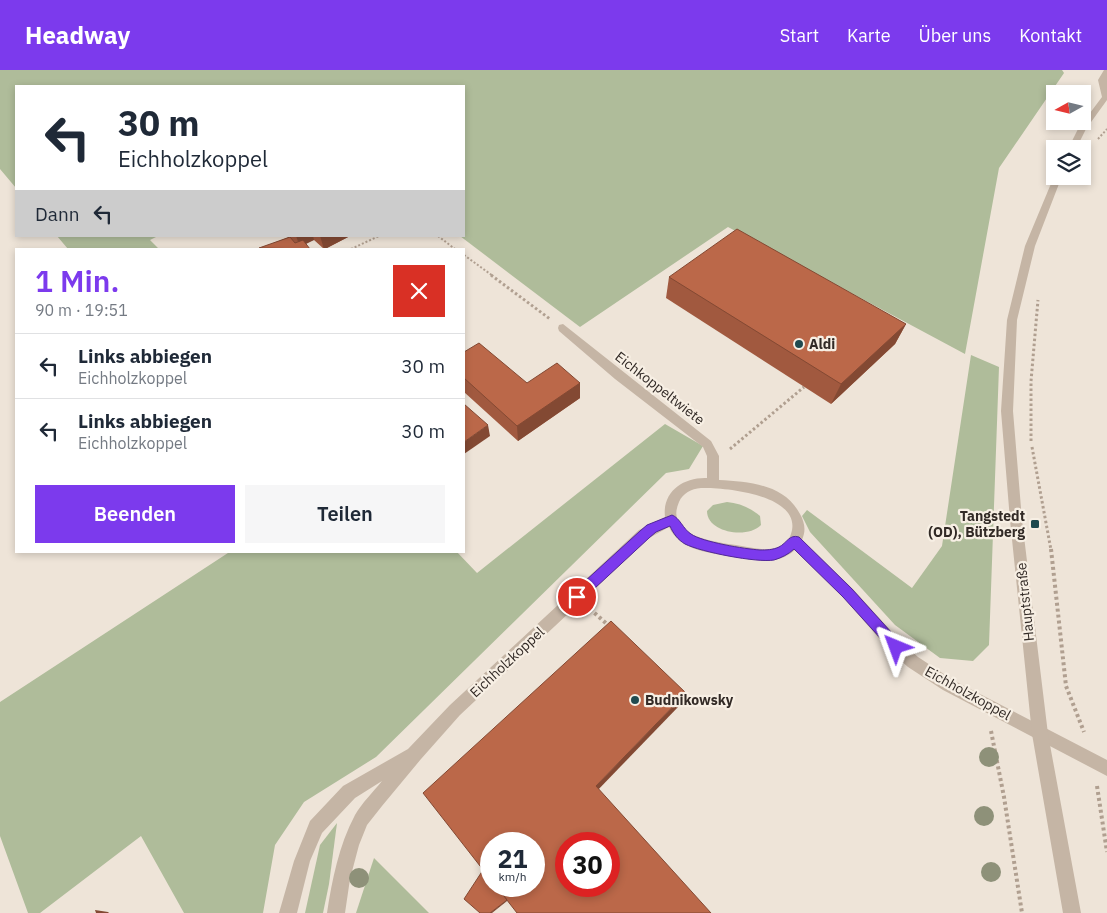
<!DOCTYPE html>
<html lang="de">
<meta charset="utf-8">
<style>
:root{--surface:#fff;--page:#f6f6f7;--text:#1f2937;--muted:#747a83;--line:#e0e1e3;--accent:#7c3aed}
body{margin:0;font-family:"IBM Plex Sans",sans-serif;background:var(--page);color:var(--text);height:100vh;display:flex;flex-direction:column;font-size:19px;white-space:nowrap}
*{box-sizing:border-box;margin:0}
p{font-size:16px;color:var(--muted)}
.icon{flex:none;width:28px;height:28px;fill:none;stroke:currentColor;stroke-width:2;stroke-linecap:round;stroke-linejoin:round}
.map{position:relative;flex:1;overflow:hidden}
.drawer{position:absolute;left:15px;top:178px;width:450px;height:305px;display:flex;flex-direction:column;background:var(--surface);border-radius:0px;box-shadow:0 2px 8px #0003}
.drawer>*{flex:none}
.guide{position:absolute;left:15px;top:15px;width:450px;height:152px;border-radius:0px;box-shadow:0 2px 8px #0003;background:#fff;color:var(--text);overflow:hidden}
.needle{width:32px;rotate:262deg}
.tools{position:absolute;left:1046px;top:15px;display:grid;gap:10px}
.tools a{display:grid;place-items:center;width:45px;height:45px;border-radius:0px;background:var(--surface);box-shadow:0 2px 8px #0003;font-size:25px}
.speed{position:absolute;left:480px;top:762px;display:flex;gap:10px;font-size:25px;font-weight:700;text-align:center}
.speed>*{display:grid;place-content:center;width:65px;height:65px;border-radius:50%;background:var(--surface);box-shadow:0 2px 8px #0003;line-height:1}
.speed small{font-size:12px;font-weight:400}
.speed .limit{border:8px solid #d22;background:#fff;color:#111}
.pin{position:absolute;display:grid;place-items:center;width:42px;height:42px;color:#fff;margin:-21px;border:2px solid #fff;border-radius:50%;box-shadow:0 1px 5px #0007}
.me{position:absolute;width:55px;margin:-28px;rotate:316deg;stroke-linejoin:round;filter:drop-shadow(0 0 4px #0008)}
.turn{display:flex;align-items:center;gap:18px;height:105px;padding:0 20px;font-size:22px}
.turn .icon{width:65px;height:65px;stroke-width:2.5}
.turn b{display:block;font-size:35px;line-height:42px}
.then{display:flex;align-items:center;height:48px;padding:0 20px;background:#0003;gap:10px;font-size:19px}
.round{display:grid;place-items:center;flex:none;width:52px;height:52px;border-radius:0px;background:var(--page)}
.summary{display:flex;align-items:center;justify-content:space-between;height:85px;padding:0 20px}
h1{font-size:30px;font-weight:600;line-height:38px;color:var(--accent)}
.cta{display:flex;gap:10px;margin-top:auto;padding:10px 20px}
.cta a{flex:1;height:58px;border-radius:0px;background:var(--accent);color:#fff;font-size:20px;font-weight:600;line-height:58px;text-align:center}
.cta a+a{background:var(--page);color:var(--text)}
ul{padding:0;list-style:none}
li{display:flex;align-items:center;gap:15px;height:65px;padding:0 20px;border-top:1px solid var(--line)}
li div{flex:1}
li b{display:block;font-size:19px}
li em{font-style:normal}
header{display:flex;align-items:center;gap:30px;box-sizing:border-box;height:70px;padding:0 25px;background:var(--accent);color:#fff}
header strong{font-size:24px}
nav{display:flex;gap:28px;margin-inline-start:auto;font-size:18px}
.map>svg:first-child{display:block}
</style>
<header>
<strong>Headway</strong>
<nav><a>Start</a><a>Karte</a><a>Über uns</a><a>Kontakt</a></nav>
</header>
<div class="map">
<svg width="1107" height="843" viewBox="0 0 1107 843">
<rect width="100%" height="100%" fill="#eee4d8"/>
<!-- green -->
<g fill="#afbc9a">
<path d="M0 0H1062L1064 3 999 98 965 284 728 157 580 257 460 166H464V16H16V118L0 99Z"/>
<path d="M57 166H158L150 170 159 179H68Z"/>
<path d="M971 285 999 297 989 575 973 591 940 588 895 555 810 462 802 446 807 440 912 518 942 476Z"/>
<path d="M665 354 703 376 689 399 666 403 376 687 304 732 275 775 263 843H184L141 766 40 843H28L0 766V632L231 481H456L477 503Z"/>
<path d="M727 432C739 433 751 438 760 446L761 455C748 469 707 463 707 441L713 435Z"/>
<path d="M337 753 329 814 323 843H305L320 775Z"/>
<path d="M374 788 429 843H356Z"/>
</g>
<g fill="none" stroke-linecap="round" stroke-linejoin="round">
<!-- path-far2 -->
<g stroke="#b09f90" stroke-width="2" stroke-dasharray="2 2" stroke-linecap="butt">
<path d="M1098 69 1107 59"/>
<path d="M438 166 455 179"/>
<path d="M351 179 379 166"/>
<path d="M464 185 493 206"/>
</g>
<!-- path-far1 -->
<g stroke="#b09f90" stroke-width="3" stroke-dasharray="2.5 2.5" stroke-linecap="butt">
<path d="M491 205 550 249"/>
<path d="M1031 371V311L1038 230"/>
<path d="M1032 377 1051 480"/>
<path d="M730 379 804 317"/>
</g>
<!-- path -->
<g stroke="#b09f90" stroke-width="4" stroke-dasharray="3 3" stroke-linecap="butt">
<path d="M1051 479 1066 616 1084 662"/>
<path d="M590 539 607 554"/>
<path d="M991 661 1004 727 1022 843"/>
<path d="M1097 716 1107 782"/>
</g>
<!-- minor -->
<path fill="#c5b5a5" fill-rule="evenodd" d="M563 254 711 371 719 386V410C750 412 784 414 800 444 805 453 806 461 802 470L853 519 901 572 918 587 953 610 1107 690V706L943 620 908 597 891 582 843 527 795 480C777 496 755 490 734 487 711 483 680 481 669 457L649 468 460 645 421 689 382 736 367 755 359 775 350 809 345 843H327C332 810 339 775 355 745 362 733 373 722 382 711L355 728 322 763 310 791 297 843H279L294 791 310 751 343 716 408 679 450 635 639 460 665 447C662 422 683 407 707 408V386L703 377 615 309 559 261 558 258 559 255ZM701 418C724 417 804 425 791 464 789 470 784 476 778 477 764 482 750 477 736 475 715 472 664 466 679 432 683 423 691 419 701 418Z"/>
<!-- tertiary -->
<g fill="#c5b5a5" fill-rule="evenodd">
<path d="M1104 0H1107V30L1086 59 1076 79H1068L1078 59 1102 27 1098 10Z"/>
<path d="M1055 104V106H1062L1035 176 1017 250 1013 341 1022 450 1048 664 1081 843H1063L1032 664 1010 450 1001 341 1007 250 1025 176Z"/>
</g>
</g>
<!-- trees -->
<g fill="#8e9179">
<circle cx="989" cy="687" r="10"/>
<circle cx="984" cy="746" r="10"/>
<circle cx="991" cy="802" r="10"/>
<circle cx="359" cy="808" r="10"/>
</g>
<!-- wall -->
<g fill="#a1593f">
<path d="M288 166H350L325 179H324L314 170 259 179 289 167Z"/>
<path d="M669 207 906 254 895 274 831 334 666 228Z"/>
<path d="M464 282 527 313H580V328L518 371 464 322Z"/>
</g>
<!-- shaded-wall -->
<g fill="#834933">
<path d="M296 166H313L314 170 300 177Z"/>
<path d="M320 166H350L325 179H324Z"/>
<path d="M906 254 895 274 831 334 841 314Z"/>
<path d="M580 313V328L518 371 517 356Z"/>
<path d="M488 355 490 366 464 384V372Z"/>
<path d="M686 623 680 635 594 724 596 716Z"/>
<path d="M507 830V831L492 843H490Z"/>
<path d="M95 840 108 842 109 843H96Z"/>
</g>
<!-- building -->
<g fill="#bb6849" stroke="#834933" fill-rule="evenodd">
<path d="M737 159 906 254 841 314 669 207Z"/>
<path d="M290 167 295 173 303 170 310 179 259 178Z"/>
<path d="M479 273 527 313 557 293 580 313 517 356 464 308V282Z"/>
<path d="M464 334 488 355 464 372Z"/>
<path d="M611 551 686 623 596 716 711 843H517L496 816H534V774H491V810L423 723ZM566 774H609V816H566Z"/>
<path d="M483 800 491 810V816H496L507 830 490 843H480L464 829Z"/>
</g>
<!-- route -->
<path fill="#7c3aed" stroke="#51269a" d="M672 445C680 448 683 459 691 464 702 472 745 479 760 480 766 480 773 480 779 477 787 473 789 464 799 467L852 519 901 573 903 577 901 581 896 583 892 581 843 527 794 479C789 484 781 488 774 490 757 493 701 482 685 474 678 470 673 463 670 456L656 462 649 468 581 531 577 533 572 531 570 527 572 523 640 461 647 455Z"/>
<!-- markers -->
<g fill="#1f4a4f" stroke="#f7efe4" stroke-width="2">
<circle cx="799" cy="274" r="5"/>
<rect x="1030" y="449" width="10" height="10" rx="2.5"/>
<circle cx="635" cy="630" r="5"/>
</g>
<g text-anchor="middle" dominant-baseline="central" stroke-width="4.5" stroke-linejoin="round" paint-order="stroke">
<!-- poi labels -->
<g font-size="14" font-weight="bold" fill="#322a26" stroke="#f7efe4" text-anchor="start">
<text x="809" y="274">Aldi</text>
<text x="1025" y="446" text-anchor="end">Tangstedt<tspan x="1025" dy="16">(OD), Bützberg</tspan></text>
<text x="645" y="630">Budnikowsky</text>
</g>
<!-- street labels -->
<g font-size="14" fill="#322a26" stroke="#f7efe4">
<text transform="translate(660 318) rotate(38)">Eichkoppeltwiete</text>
<text transform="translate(1025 532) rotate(-96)">Hauptstraße</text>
<text transform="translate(507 592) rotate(-43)">Eichholzkoppel</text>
<text transform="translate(968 623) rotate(29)">Eichholzkoppel</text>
</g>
</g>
</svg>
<div class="tools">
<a><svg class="needle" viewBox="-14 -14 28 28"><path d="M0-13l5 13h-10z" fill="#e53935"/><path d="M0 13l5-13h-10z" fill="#747a83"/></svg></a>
<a><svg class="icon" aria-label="layers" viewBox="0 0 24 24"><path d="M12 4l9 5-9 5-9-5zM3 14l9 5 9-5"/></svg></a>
</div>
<div class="speed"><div>21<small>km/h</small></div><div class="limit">30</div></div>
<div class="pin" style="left:577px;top:527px;background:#d93025"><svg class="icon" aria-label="arrive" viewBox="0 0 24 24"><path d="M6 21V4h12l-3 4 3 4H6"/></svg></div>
<svg class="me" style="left:896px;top:577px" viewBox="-20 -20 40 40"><path d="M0-17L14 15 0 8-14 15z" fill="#7c3aed" stroke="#fff" stroke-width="4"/></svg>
<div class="guide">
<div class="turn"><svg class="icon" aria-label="left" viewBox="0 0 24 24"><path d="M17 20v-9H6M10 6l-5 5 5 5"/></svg><div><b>30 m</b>Eichholzkoppel</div></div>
<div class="then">Dann<svg class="icon" aria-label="left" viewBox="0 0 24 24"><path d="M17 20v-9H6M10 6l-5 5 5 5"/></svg></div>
</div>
<section class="drawer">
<div class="summary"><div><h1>1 Min.</h1><p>90 m · 19:51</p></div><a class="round" style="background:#d93025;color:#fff"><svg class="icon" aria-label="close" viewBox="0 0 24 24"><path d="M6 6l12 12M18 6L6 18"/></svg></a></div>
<ul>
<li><svg class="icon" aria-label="left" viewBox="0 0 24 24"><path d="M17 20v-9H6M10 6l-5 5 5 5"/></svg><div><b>Links abbiegen</b><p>Eichholzkoppel</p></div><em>30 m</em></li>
<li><svg class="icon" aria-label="left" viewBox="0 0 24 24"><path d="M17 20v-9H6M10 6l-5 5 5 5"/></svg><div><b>Links abbiegen</b><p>Eichholzkoppel</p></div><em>30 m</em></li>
</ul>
<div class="cta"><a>Beenden</a><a>Teilen</a></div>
</section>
</div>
